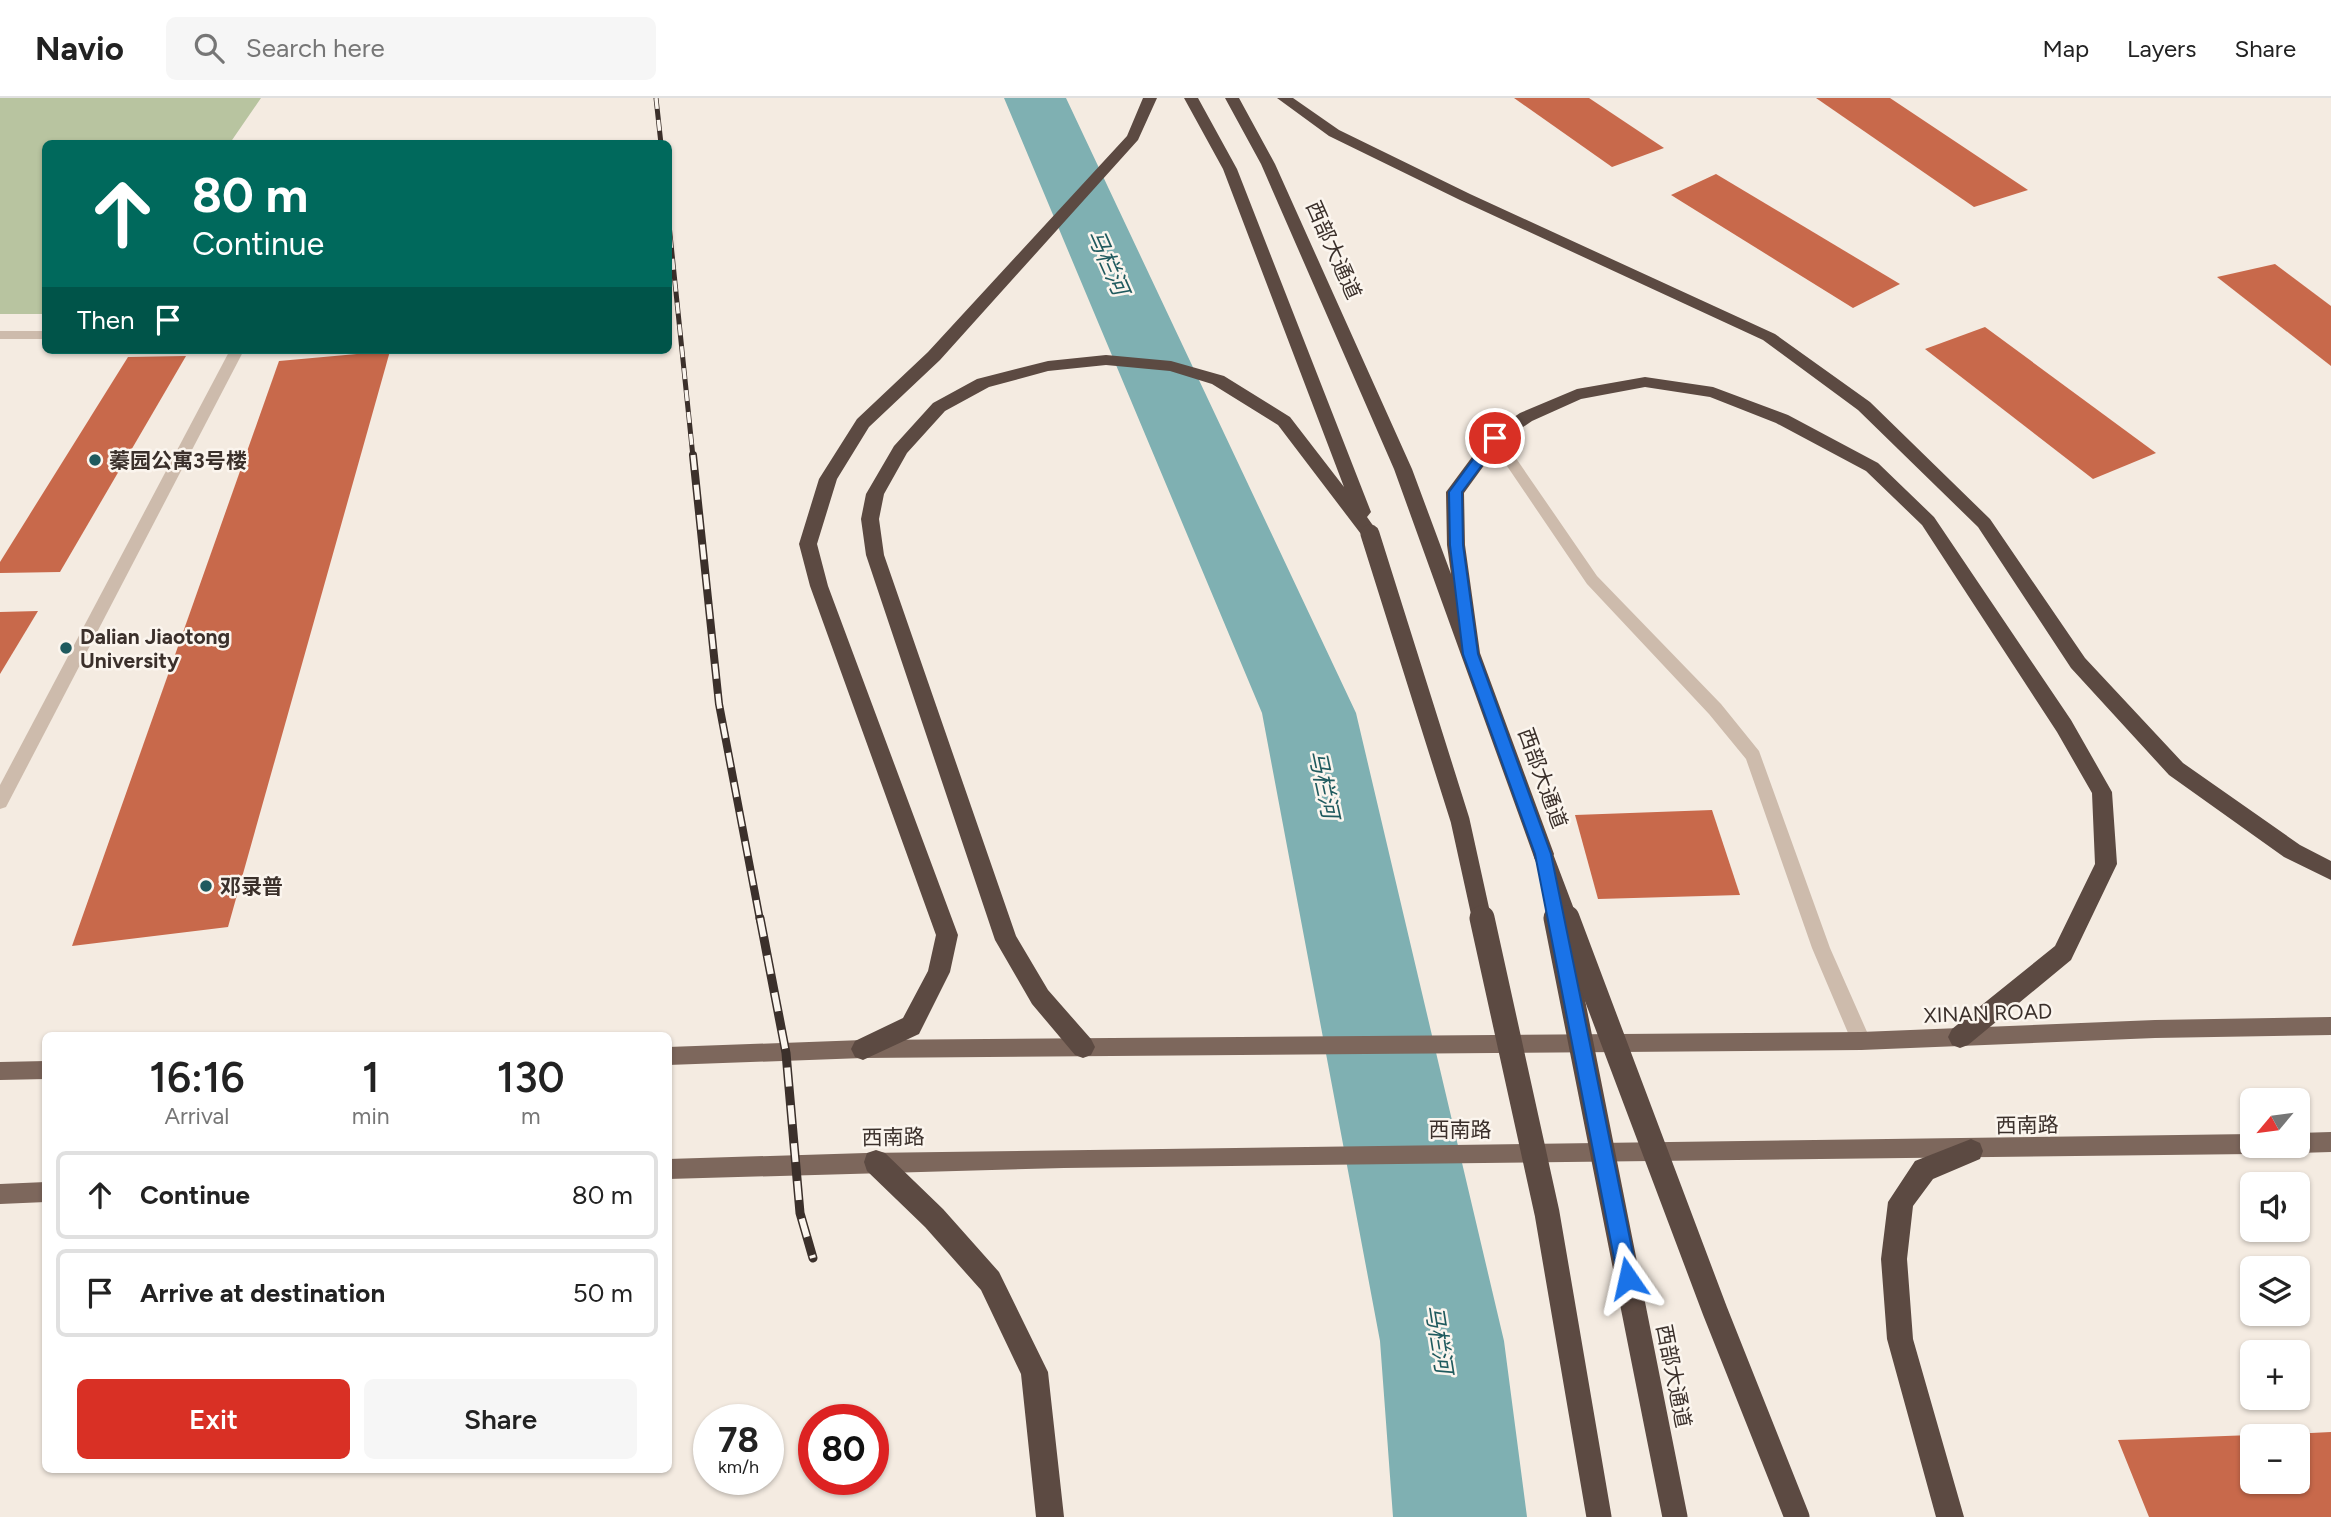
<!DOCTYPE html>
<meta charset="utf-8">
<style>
:root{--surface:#fff;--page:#f6f6f6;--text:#222;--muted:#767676;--line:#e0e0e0;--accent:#d93025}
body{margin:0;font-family:Figtree,"Noto Sans SC",sans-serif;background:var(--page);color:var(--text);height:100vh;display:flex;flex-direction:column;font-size:26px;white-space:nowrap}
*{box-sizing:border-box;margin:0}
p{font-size:23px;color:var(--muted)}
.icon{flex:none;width:38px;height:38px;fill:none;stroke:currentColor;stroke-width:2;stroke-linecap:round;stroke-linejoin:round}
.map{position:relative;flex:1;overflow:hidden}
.side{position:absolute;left:42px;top:934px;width:630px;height:441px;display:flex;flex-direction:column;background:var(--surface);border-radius:10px;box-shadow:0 2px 5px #0004}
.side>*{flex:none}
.top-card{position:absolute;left:42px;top:42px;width:630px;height:214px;border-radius:10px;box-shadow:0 2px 5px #0004;background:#00695c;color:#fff;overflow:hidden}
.needle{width:46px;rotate:241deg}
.fabs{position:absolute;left:2240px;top:990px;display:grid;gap:14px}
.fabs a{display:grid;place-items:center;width:70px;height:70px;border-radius:10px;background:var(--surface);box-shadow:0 2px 5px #0004;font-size:35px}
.speed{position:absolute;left:693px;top:1306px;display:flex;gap:14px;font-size:35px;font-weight:700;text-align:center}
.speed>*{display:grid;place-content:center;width:91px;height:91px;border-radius:50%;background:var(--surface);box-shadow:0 2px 5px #0004;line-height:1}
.speed small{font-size:18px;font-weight:400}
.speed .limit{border:10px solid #d22;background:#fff;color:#111}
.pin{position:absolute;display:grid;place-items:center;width:60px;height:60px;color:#fff;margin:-30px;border:4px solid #fff;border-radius:50%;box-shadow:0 2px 7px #0007}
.me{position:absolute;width:77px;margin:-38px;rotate:349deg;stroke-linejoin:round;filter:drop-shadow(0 0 5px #0008)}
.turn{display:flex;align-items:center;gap:24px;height:147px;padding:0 35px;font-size:32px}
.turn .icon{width:91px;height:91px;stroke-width:2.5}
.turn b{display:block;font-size:49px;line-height:60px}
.then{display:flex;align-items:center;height:66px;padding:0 35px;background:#0003;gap:14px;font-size:26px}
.eta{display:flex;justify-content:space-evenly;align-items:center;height:119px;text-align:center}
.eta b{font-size:42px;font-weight:600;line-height:49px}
.cta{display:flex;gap:14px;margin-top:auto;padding:14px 35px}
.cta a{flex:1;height:80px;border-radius:10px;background:var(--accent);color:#fff;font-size:28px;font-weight:600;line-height:80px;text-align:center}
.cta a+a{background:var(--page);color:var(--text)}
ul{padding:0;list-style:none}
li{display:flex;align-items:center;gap:21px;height:88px;margin:0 14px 10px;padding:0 21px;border:4px solid var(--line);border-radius:10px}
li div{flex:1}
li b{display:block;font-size:26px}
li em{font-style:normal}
header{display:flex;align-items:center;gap:42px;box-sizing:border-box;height:98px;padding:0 35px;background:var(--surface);border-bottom:2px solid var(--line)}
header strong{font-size:33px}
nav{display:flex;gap:38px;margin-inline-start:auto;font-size:24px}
.search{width:490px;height:63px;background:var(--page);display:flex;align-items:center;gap:18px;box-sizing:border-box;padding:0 24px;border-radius:10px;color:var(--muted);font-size:26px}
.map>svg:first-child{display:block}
</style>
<header>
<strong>Navio</strong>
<div class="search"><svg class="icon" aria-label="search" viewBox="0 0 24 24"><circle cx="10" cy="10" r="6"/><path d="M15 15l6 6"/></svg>Search here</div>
<nav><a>Map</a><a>Layers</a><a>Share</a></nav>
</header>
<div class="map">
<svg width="2331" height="1419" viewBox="0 0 2331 1419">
<rect width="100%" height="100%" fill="#f4ebe1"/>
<!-- green -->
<path fill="#b8c4a0" d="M0 0H261L230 45 46 46 45 216H0Z"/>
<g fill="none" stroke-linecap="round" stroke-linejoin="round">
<!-- river -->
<path fill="#7fb0b2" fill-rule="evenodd" d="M1004 0H1066L1356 615 1504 1243 1527 1419H1393L1380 1243 1262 615Z"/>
</g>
<!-- building -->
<g fill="#c8694b">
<path d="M1514 0H1589L1664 50 1612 69Z"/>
<path d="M1816 0H1890L2028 92 1974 109Z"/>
<path d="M1716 76 1900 186 1853 210 1671 97Z"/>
<path d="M2275 166 2331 208V268L2217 179Z"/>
<path d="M1985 229 2156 355 2093 381 1925 251Z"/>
<path d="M390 253 228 829 72 848 279 263Z"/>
<path d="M186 258 60 474 0 475V464L128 259Z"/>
<path d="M38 513 0 576V514Z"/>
<path d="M1712 712 1740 797 1598 801 1575 717Z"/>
<path d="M2331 1334V1419H2149L2118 1342 2252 1337V1384H2298V1339H2274V1337Z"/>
</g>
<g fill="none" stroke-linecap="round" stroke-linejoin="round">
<!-- minor -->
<g fill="#cdbbac" fill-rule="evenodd">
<rect x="0" y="233" width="46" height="8"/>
<path d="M230 252H244L6 709 0 711V687Z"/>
<path d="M1495 335 1500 337 1597 478 1721 606 1759 653 1830 850 1871 943 1868 949 1861 952 1854 949 1812 850 1746 661 1709 616 1587 486 1488 340Z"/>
</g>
<!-- major -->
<g fill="#7d675c" fill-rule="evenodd">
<path d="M2331 919V937L2155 940 1861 952 863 960 668 967V949L863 942 1861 934 2155 922Z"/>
<path d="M46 963V981L0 982V964Z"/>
<path d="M2331 1034V1054L2298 1055 2289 1048H2298V1035Z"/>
<path d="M2252 1036V1048H2261L2259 1053 2252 1056 1064 1070 668 1081V1061L866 1055Z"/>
<path d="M46 1084V1104L0 1106V1086Z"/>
</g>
<!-- highway -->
<g fill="#5c4a42" fill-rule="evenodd">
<path d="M1143 0H1157L1138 42 940 262 869 329 837 381 817 446 828 488 958 837 950 874 919 936 863 962 855 959 851 951 855 943 903 920 928 873 936 837 810 488 799 446 819 381 857 321 928 254 1127 38Z"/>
<path d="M1184 0H1198L1237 71 1371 414 1367 419 1379 436 1376 440H1364L1278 327 1212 286 1170 273 1106 267 1048 273 989 289 945 313 907 355 884 396 879 421 884 457 1016 838 1048 892 1091 941 1095 949 1091 957 1083 960 1075 957 1032 906 995 842 866 457 861 421 866 396 894 348 933 305 977 281 1048 263 1106 257 1171 263 1224 278 1290 319 1344 389 1223 71Z"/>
<path d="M1225 0H1239L1275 66 1412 371 1451 476 1447 447 1446 394 1449 390 1489 336 1520 315 1577 291 1645 279 1713 289 1788 317 1878 365 1934 419 2071 622 2112 694 2117 766 2071 862 1968 947 1960 950 1952 947 1948 939 1952 931 2055 848 2095 766 2092 695 2057 634 1922 427 1866 373 1776 325 1710 299 1645 289 1581 301 1532 323 1501 344 1464 395 1465 447 1480 555 1554 756 1551 762 1543 765 1535 762 1394 371 1261 66Z"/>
<path d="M1277 0H1293L1339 32 1470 96 1775 236 1870 304 1990 421 2085 560 2183 665 2300 747 2331 763V782L2284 759 2169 677 2071 570 1978 429 1858 312 1763 242 1460 102 1329 38Z"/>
<path d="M1971 1041 1980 1045 1983 1053 1980 1061 1933 1081 1913 1108 1907 1161 1913 1241 1964 1419H1936L1887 1241 1881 1161 1888 1104 1915 1063Z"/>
<path d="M876 1052 885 1055 943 1111 999 1174 1048 1274 1064 1419H1036L1021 1276 981 1192 925 1129 867 1073 864 1064 867 1055Z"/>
</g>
<!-- rail-far2 casing -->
<g stroke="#3b302b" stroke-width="5">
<g id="rail-far2">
<path d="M656 0 661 46"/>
<path d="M668 117 693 359"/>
</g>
</g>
<!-- rail-far1 casing -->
<g stroke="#3b302b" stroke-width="8">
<path id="rail-far1" d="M693 357 719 606 760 822"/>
</g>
<!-- rail casing -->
<g stroke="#3b302b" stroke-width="9">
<path id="rail" d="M760 820 786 955 800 1115 813 1160"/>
</g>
<!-- rail-far2 -->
<use href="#rail-far2" stroke="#fbf5ee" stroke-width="3.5" stroke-dasharray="11" stroke-linecap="butt"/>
<!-- rail-far1 -->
<use href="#rail-far1" stroke="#fbf5ee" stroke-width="5" stroke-dasharray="15" stroke-linecap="butt"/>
<!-- rail -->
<use href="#rail" stroke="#fbf5ee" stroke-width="6" stroke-dasharray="19" stroke-linecap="butt"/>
<!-- highway-bridge-far1 -->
<g stroke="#5c4a42" stroke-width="19">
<path d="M1370 436 1460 722 1482 822"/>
<path d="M1543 756 1568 822"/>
<path d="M1555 817 1556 822"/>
</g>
<!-- highway-bridge -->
<g stroke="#5c4a42" stroke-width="25">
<path d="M1482 820 1547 1115 1599 1419"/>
<path d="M1556 820 1675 1419"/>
<path d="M1567 820 1715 1213 1797 1419"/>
</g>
</g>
<!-- route -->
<path fill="#1a73e8" stroke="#114b97" stroke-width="2" d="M1495 336 1502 340 1462 394 1463 447 1478 556 1551 756 1638 1180 1635 1187 1628 1190 1621 1187 1618 1180 1535 756 1463 556 1450 447 1449 394 1491 337Z"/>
<!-- markers -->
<g fill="#1f5a5e" stroke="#fbf5ee" stroke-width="2.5">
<circle cx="95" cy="362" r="7"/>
<circle cx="66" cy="550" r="7"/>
<circle cx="206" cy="788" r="7"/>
</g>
<g text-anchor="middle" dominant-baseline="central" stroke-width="5" stroke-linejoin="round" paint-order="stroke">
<!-- street labels -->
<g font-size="21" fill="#3b302b" stroke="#fbf5ee">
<text transform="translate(1334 152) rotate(66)">西部大通道</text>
<text transform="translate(1543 680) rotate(70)">西部大通道</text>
<text transform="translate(1988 915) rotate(-2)">XINAN ROAD</text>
<text transform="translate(2027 1027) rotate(-1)">西南路</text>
<text x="1460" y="1031">西南路</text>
<text transform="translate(893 1039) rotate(-1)">西南路</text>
<text transform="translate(1674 1278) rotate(79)">西部大通道</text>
</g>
<!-- poi labels -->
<g font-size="21" font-weight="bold" fill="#3b302b" stroke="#fbf5ee" text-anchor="start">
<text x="109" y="362">蓁园公寓3号楼</text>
<text x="80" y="538">Dalian Jiaotong<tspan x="80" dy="24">University</tspan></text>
<text x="220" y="788">邓录普</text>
</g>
<!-- water labels -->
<g font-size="23" font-style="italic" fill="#1f5a5e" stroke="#fbf5ee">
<text transform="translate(1108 164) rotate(66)">马栏河</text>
<text transform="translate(1324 686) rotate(78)">马栏河</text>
<text transform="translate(1439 1241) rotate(81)">马栏河</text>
</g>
</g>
</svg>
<div class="fabs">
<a><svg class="needle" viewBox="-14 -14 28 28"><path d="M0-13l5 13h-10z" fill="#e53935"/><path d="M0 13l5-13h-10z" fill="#767676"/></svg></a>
<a><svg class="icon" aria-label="sound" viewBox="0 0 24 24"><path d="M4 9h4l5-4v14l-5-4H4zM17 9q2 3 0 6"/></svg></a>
<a><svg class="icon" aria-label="layers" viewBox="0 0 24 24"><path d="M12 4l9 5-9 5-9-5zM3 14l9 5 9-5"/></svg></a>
<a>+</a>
<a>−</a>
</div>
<div class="speed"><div>78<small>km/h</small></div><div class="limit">80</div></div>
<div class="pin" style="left:1495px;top:340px;background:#d93025"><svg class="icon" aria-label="arrive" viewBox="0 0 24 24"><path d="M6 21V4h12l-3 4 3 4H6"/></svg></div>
<svg class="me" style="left:1628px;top:1180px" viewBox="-20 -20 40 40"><path d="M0-17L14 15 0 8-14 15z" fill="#1a73e8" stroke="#fff" stroke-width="4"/></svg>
<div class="top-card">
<div class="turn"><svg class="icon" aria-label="ahead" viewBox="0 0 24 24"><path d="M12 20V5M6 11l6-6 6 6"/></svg><div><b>80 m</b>Continue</div></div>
<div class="then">Then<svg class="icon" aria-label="arrive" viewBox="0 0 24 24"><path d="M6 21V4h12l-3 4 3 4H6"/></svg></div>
</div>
<section class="side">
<div class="eta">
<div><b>16:16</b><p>Arrival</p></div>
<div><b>1</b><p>min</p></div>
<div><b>130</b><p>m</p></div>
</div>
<ul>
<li><svg class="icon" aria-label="ahead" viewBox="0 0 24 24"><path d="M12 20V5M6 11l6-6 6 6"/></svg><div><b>Continue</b></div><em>80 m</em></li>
<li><svg class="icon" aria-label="arrive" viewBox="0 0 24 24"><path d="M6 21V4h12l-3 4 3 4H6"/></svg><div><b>Arrive at destination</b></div><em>50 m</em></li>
</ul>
<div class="cta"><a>Exit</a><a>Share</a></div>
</section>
</div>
